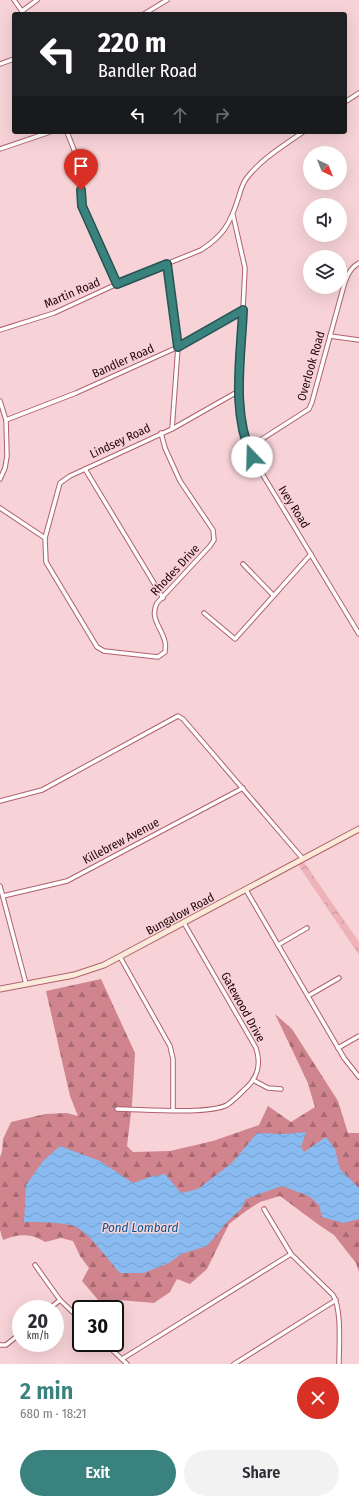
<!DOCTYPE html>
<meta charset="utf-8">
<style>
:root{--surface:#fff;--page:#f2f2f3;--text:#2b2b33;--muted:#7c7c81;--accent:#3a827e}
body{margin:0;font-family:"Fira Sans Condensed",sans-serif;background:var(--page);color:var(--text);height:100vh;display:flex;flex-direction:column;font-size:15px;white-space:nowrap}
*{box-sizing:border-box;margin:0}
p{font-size:13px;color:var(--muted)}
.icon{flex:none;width:22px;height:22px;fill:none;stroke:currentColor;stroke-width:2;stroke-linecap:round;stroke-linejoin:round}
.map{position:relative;height:1364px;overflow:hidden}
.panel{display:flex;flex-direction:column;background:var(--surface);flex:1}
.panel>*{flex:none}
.top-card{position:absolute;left:12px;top:12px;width:335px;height:122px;border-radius:4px;box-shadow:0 4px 16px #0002;background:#202124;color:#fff;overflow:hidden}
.needle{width:26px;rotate:137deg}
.controls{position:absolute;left:303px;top:146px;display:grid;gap:8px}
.controls a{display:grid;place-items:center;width:44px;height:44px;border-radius:50%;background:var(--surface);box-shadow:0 4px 16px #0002;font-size:20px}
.speed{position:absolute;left:12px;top:1300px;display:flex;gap:8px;font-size:20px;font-weight:700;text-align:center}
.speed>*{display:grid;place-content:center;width:52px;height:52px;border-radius:50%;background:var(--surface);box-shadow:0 4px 16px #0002;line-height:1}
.speed small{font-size:10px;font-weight:400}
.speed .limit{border:2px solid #111;border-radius:6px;background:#fff;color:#111}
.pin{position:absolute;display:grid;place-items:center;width:34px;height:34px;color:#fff;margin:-41px -17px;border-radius:50% 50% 50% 0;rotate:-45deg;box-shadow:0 0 4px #0007}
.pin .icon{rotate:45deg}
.me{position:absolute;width:44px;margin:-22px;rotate:339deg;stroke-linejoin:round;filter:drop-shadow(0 0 3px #0008)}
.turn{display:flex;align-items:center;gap:14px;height:84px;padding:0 20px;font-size:18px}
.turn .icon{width:52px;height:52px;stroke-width:2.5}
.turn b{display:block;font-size:28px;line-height:34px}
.lanes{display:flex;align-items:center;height:38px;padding:0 20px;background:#0003;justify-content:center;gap:20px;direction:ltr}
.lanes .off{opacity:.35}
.round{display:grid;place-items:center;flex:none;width:42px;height:42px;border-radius:21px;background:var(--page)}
.headline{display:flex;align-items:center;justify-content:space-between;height:68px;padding:0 20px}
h1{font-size:24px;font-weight:600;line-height:30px;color:var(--accent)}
.button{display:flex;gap:8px;margin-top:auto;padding:8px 20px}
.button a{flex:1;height:46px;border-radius:24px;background:var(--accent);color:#fff;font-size:16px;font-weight:600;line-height:46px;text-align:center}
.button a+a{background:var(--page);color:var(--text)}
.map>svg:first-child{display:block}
</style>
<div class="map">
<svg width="359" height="1364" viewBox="0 0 359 1364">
<defs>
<pattern id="forest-firs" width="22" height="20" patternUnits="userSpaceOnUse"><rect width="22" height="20" fill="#cf848e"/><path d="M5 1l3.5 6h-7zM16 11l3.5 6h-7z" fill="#a86a72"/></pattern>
<pattern id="park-crowns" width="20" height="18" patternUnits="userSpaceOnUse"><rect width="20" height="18" fill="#eeb2b9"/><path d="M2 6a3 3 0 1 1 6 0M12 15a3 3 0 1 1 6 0" fill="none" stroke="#cc989e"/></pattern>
<pattern id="water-waves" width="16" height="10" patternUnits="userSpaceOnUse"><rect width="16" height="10" fill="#89bbf1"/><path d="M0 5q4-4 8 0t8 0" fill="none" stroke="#769fcd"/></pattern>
</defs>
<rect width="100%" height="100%" fill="#f7d3d7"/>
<!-- forest -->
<path fill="url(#forest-firs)" d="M101 979 135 1053 132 1105 127 1146 133 1152 170 1151 213 1141 259 1125 268 1106 291 1122 315 1107 307 1081 275 1014 292 1029 338 1101 348 1133H359V1272L356 1263 334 1235 319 1225 280 1196 260 1202 246 1211 229 1224 207 1269 190 1284 177 1279 170 1292 154 1303 119 1300 99 1301 82 1281 89 1268 80 1256 73 1241 61 1238 45 1242C30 1233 18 1234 3 1240L0 1230V1157L2 1152 3 1139 11 1122 45 1114 67 1113 78 1116 70 1096 46 991Z"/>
<!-- park -->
<path fill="url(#park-crowns)" d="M304 862 359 942V955L298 865Z"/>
<!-- water -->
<path fill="url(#water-waves)" d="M306 1132 301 1147 304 1152 326 1137 335 1149 340 1169 359 1188V1219L343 1223 322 1217 319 1205 309 1196 282 1186 246 1199 241 1209 228 1221 207 1246 181 1254 169 1263 144 1273H120C109 1261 88 1231 74 1226 61 1222 38 1222 24 1222L26 1185 43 1161 60 1146 100 1161 133 1183 150 1177 165 1174 181 1193 198 1189 232 1163 257 1133 284 1134Z"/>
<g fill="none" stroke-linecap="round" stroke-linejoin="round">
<!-- street casing -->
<g stroke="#b1606d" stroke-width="5.5">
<g id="street">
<path d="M14 0 24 14"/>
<path d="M22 11 37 0"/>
<path d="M144 14 167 0"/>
<path d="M0 64 14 59"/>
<path d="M345 102 359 93"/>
<path d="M67 132 78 160 82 206 117 284"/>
<path d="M0 149 50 132"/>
<path d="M233 215 245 268 239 391 244 433 252 457 359 634"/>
<path d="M167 264 178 347 172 429"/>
<path d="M0 330 54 313 117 284 201 250C223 236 230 224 238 199 240 193 242 184 246 179 260 160 283 146 303 132"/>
<path d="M330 336 359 340"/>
<path d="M0 401 6 420 7 456 5 468 0 479"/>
<path d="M6 420 76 393 178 347 243 310"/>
<path d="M248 448 309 409 312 402 344 285C347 276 350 268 359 263"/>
<path d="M85 469 163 598"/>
<path d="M0 508 45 538 46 562 97 647 104 651 158 657 165 652C165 649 166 645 165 642 162 628 149 618 157 603L210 546 214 540 213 530 180 481 165 448 161 433"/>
<path d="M45 538 60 483 70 476 172 429 239 391"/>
<path d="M243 564 273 595"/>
<path d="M204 613 235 639 311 554"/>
<path d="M0 801 42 790 178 716 183 719 303 859"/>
<path d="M0 886 26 984"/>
<path d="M246 890 344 1058 359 1077"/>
<path d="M3 896 67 881 243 788"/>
<path d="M278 945 307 928"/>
<path d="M120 957 170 1046 173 1059V1110"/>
<path d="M308 996 339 978"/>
<path d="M338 1048 359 1036"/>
<path d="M253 1080 268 1088 281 1089"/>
<path d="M117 1109C141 1109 208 1115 227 1105 233 1101 239 1095 245 1089 258 1078 261 1063 256 1048L184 923"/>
<path d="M264 1209 291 1254 333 1295C342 1309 339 1346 339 1364"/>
<path d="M35 1265 60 1300 81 1320"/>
<path d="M49 1309 60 1300"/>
<path d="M105 1343 127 1364"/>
<path d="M0 1345H6L21 1333"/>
<path d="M122 1359 291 1254"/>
<path d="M234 1364 336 1300"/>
</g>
</g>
<!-- secondary casing -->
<g stroke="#b1606d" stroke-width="7">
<path id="secondary" d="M0 989 74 975 104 965 359 829"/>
</g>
<!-- street -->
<use href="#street" stroke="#fff" stroke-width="3.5"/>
<!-- secondary -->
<use href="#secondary" stroke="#faebd9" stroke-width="5"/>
</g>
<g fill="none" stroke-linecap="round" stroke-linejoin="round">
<!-- route casing -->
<g stroke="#265452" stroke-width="10">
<path id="route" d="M81 190 82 206 117 284 167 264 178 347 243 310C241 358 231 412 252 457"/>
</g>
<!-- route -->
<use href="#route" stroke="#3a827e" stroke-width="7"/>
</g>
<g text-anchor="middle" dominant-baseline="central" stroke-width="3" stroke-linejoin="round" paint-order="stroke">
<!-- street labels -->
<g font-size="12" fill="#22050a" stroke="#f7d3d7">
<text transform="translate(72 293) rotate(-23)">Martin Road</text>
<text transform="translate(123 361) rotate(-24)">Bandler Road</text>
<text transform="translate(311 366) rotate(-74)">Overlook Road</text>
<text transform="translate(120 441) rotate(-25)">Lindsey Road</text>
<text transform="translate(294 507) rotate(58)">Ivey Road</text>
<text transform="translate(175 570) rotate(-47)">Rhodes Drive</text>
<text transform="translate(121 841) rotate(-28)">Killebrew Avenue</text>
<text transform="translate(180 914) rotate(-28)">Bungalow Road</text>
<text transform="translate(243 1007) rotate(61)">Gatewood Drive</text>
</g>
<!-- water labels -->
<g font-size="13" font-style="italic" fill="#065594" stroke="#f7d3d7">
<text x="140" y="1227">Pond Lombard</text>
</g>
</g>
</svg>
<div class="controls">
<a><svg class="needle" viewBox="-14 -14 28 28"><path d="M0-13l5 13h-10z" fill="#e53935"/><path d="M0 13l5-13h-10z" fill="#7c7c81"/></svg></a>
<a><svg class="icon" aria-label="sound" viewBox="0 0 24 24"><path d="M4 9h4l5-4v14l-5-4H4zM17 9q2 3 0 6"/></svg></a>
<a><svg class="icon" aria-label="layers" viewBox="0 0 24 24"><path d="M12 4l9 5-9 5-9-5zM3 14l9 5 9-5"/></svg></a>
</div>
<div class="speed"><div>20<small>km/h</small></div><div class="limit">30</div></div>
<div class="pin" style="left:81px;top:190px;background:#d93025"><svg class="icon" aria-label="arrive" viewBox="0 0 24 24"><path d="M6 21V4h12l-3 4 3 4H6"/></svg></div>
<svg class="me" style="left:252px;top:457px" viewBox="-20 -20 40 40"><circle r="19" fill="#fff"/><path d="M0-13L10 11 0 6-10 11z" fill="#3a827e"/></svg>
<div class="top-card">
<div class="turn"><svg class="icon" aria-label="left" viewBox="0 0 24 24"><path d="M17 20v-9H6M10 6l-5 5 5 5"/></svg><div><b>220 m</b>Bandler Road</div></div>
<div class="lanes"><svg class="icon" aria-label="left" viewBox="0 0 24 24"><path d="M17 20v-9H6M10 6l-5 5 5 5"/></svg><svg class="icon off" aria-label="ahead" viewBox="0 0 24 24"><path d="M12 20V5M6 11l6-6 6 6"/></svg><svg class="icon off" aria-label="right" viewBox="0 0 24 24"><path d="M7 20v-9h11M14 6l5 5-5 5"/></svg></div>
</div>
</div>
<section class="panel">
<div class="headline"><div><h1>2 min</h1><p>680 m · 18:21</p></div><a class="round" style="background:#d93025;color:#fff"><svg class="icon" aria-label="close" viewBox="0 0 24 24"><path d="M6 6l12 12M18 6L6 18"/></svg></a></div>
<div class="button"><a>Exit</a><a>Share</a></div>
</section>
